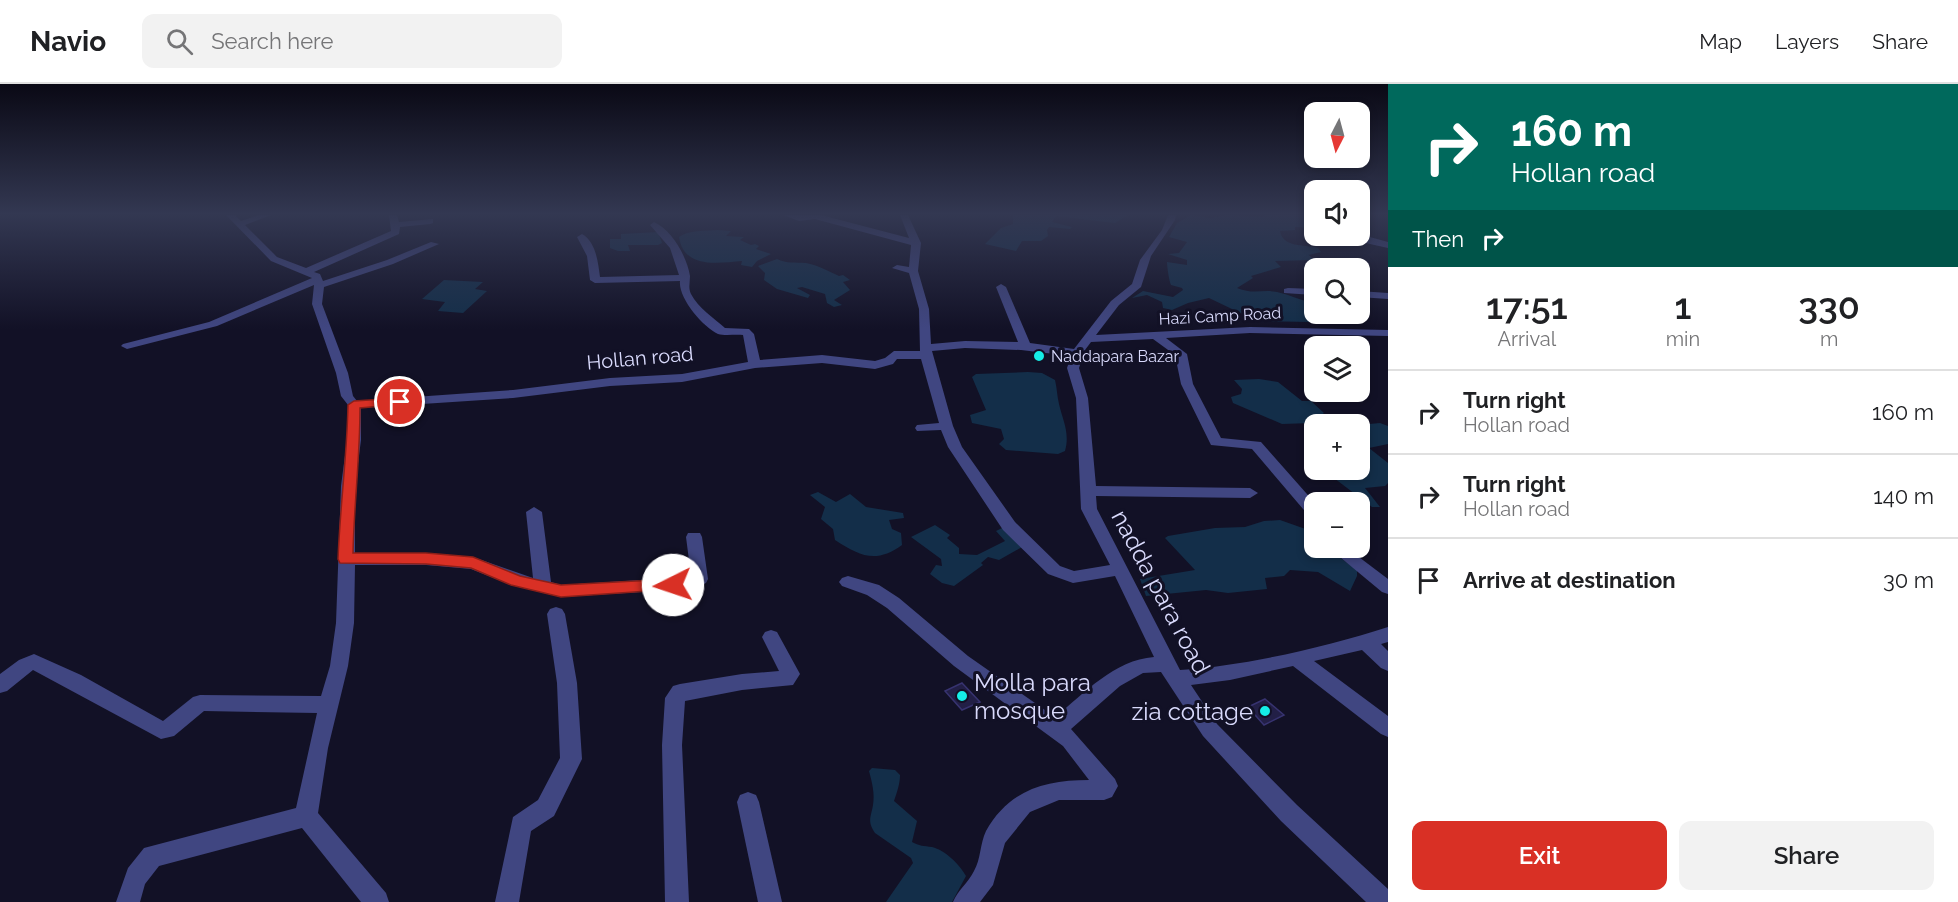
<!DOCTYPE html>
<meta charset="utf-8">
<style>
:root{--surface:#fff;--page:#f2f2f2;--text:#202124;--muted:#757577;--line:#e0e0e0;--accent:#d93025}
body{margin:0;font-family:Raleway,sans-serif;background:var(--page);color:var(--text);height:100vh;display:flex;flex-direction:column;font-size:22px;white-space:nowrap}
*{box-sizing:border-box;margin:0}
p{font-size:20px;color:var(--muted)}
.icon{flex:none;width:33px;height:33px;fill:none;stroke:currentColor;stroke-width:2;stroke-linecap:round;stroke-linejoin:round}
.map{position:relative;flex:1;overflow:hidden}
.panel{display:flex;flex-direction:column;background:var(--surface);width:570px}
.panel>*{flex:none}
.top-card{background:#00695c;color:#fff;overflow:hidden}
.needle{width:39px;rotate:186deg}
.controls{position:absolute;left:1304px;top:18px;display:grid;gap:12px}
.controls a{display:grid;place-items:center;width:66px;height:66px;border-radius:12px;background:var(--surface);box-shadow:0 3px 9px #0003;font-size:30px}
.pin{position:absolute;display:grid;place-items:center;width:51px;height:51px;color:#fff;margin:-26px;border:3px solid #fff;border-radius:50%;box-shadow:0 2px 6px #0007}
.me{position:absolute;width:66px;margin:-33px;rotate:266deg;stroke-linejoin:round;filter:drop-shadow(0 0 4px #0008)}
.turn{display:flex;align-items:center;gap:21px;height:126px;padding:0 24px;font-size:27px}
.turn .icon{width:78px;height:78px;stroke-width:2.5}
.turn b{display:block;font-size:42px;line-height:51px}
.then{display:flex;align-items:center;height:57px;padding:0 24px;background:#0003;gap:12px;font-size:22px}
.eta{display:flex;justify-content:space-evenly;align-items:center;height:102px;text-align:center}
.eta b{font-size:36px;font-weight:600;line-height:42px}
.cta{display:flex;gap:12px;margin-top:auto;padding:12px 24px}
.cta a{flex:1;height:69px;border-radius:12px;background:var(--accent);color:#fff;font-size:24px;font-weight:600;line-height:69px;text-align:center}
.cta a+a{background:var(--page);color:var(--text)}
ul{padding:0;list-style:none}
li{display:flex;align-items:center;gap:18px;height:84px;padding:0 24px;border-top:2px solid var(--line)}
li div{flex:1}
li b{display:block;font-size:22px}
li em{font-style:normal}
header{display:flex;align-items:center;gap:36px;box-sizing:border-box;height:84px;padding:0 30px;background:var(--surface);border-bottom:2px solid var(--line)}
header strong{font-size:28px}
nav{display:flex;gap:33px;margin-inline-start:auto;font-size:21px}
.search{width:420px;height:54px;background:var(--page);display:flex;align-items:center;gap:15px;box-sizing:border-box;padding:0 21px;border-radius:12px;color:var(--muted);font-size:22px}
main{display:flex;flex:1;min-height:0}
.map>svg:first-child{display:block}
</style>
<header>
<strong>Navio</strong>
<div class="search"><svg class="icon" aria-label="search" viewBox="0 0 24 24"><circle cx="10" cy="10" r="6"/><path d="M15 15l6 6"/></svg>Search here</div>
<nav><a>Map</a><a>Layers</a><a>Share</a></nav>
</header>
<main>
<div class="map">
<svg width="1388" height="818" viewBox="0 0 1388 818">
<rect width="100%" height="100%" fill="#121126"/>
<!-- water -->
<g fill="#132e49">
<path d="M1013 131H1128L1115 139 1056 132 1052 138 1072 143 1070 145 1049 143 1047 146 1048 152 1041 157H1022L1016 167 985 160 1001 144 1013 140Z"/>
<path d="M1191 131 1210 134 1228 131 1262 133 1266 131H1314V144L1295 143V146L1280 147C1283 164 1304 160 1318 164L1321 168 1309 171 1314 176 1275 177 1281 183 1251 192 1253 194 1237 204C1254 211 1262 205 1277 208 1290 211 1301 216 1314 220V230H1320L1310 238 1257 237 1209 214 1188 219 1172 226 1163 224 1162 218 1147 211 1132 214 1143 207 1173 213 1183 206 1182 204 1171 201C1169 197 1167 182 1167 178L1187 181V176L1168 170 1179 169 1187 158 1169 153 1177 139Z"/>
<path d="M718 146 731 147 726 152 744 153 740 156 751 161 755 160 759 162 756 165 771 170 757 177 752 183 741 181 742 177C717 179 684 185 679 153 688 146 706 147 718 146Z"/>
<path d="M658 148 662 159 658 161H628L630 167H618L610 164V155H621V150Z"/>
<path d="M777 175C787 180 795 178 806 179 818 181 828 187 839 192L843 191 850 196 843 198 850 206 834 216 842 221 834 223 827 219 825 210 802 203 797 204 810 211 808 214 777 205 764 196 765 189 758 182Z"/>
<path d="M444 196 483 198 475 205 487 207 463 229 438 227 445 218 422 215Z"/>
<path d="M1028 288 1042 289 1055 296C1057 304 1057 312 1059 320 1063 337 1070 349 1065 367L1058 370 1006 366 999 360 1004 355 1001 345 972 339 970 331 986 326 972 293 976 290Z"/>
<path d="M1259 295 1278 298 1302 317H1311L1324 329 1312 339 1282 340 1233 319 1231 313 1241 310 1242 305 1234 296Z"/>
<path d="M1380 339 1388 342V360L1369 364 1388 379V399L1385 402 1365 404 1380 423H1372L1334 394 1343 391 1344 386H1359V341Z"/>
<path d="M818 408 836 418 850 410 866 423 903 429 904 434 889 436 892 445 901 449 902 461C876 480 860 472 835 456L833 445 821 435 825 423 810 411Z"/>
<path d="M1280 436 1314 448V464H1331L1339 473 1357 486V492L1350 507 1318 488 1290 486 1284 492 1265 494 1267 505 1228 509 1206 506 1146 512 1140 495 1195 486 1165 454 1168 452 1215 444 1245 443 1264 437Z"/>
<path d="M935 441 950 451 947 454 959 464V470L977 471 1005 457 996 447 1004 443 1022 463 999 476 988 473 981 479 983 481 954 502 942 499 930 490 936 481 942 482 941 475 911 453Z"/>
<path d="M872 684 895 686 900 691C900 700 897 708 894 717L917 737 912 758C919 762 924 762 932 763 945 766 960 781 966 792L952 818H886L913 779 911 774 875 749C867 737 871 733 873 721 875 710 872 698 869 687Z"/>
</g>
<!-- building -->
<g fill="#221f46" stroke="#373370" stroke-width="1.5">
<path d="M962 599 980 618 962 626 945 607Z"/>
<path d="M1265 615 1284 631 1264 641 1248 623Z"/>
</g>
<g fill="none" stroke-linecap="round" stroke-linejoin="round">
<!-- minor -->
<g fill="#404681" fill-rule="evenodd">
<path d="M226 131H235L241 137 259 131H271L245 141 277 173 306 184 391 147 389 131H397L399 138 433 135V139L430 140 400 143 399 150 314 188 320 190 323 197 387 176 431 158 439 160 393 180 324 203 322 220 348 289 353 312 357 317 513 306 610 294 682 290 748 278 743 251C736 250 725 252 718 250 703 243 678 214 680 197L595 199 590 196 587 172 577 153 582 150C596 158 598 178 600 193L679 191 670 164 650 141 654 138C672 146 687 173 690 192 690 198 688 204 691 210 698 224 714 234 725 244L749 245 754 250 760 276 822 271 875 277 885 274 894 267H920L919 225 909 189 892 184 897 181 909 183 911 161 815 135 799 137 783 131H821L909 154 900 131H908L921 159 918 187 929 225 931 260 965 257 1018 258 996 203 1001 200 1006 203 1030 259 1074 265 1111 217 1132 200 1140 176 1162 146 1168 131H1176L1175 136 1151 172 1141 203 1119 221 1096 251 1250 243 1388 246V252L1250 249 1166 254 1187 270 1193 300 1221 354 1261 358 1314 418V433L1309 432 1252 365 1211 361 1181 300 1175 271 1153 255 1091 258 1085 266 1079 284 1088 314 1096 402 1250 404 1258 409 1250 414 1096 412 1097 425 1180 586C1245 582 1326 563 1388 543V558L1381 560 1388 567V587L1381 584 1362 566 1314 577 1388 632V653L1381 650 1293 582 1230 596 1191 601 1217 640 1297 721 1388 805V818H1366L1281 737 1203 652 1161 588 1143 589 1120 602 1071 645 1115 695 1118 702 1112 713 1104 716H1059L1030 728 1005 759 993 801 980 818H953C958 806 968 799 974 787 981 775 980 759 986 747 1009 706 1045 696 1089 696L1063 662 954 582 887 524 867 511 842 502 839 498 842 494 848 492 879 501 899 514 968 572 1055 633C1085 609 1114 576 1154 573L1115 492 1073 499 1048 490 1003 446 948 363 941 346 917 347 915 344 917 341 939 339 921 275H897L893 280 875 285 822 279 755 284 682 298 610 302 513 314 361 324V356L355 402V469H426L473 473 533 494 526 428 534 423 542 428 551 498 561 501 689 493 691 492 686 453 688 449H700L702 453 708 495 706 499 692 505 561 513 511 501 471 485 426 481H355L354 539 348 582 328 664 318 729 386 809 389 818H361L302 744 159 782 145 800 140 818H116L128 784 144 764 296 724 317 629 204 627 174 652 161 655 33 586 7 607 0 609V590L19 576 34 570 81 591 163 637 193 613 200 611 321 612 330 582 336 539 341 402 347 356 348 321 341 312 336 289 312 220 314 201 217 242 127 265 121 262 123 260 209 238 312 194 271 177ZM965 264 1021 266 1071 272 1067 284 1076 314 1081 425 1110 481 1074 487 1060 482 1015 438 962 363 953 342 932 267Z"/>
<path d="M1359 150 1388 158V164L1361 158 1353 152H1359Z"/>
<path d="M1288 204 1314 205V211L1284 209V205Z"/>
<path d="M1359 207 1388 209V215L1359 213Z"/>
<path d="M1329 464H1347L1388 495V510L1382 508Z"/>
<path d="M556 523 562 525 565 530 577 599 582 675 554 732 531 747 519 818H495L513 733 538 716 560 674 557 599 547 530 550 525Z"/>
<path d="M771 546 777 548 800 590 793 601 742 606 685 617 682 661 689 818H665L662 661 665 614 673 602 680 600 742 590 779 587 762 553 765 548Z"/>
<path d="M748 708 756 711 759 718 782 818H758L737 718 740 711Z"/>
</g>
</g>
<!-- sky -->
<linearGradient id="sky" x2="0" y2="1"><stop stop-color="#0a0915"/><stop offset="0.53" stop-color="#333852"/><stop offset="1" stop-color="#333852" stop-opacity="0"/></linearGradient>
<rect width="1388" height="245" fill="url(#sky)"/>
<!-- route -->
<path fill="#d93025" stroke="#8d1f18" stroke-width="1.5" d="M400 314 405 318 404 320 360 324C360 373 354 421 353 469H426L473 473 520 492 561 501 673 495 678 497 681 501 678 505 561 513 511 501 471 484 426 480 340 479 338 475C340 423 347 372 348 321L354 317Z"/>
<!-- markers -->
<g fill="#15ede7" stroke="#121126" stroke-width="2">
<circle cx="1039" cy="272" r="6"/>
<circle cx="962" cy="612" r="6"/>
<circle cx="1265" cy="627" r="6"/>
</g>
<g text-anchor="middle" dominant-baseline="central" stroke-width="6" stroke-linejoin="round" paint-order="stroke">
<!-- far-street labels -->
<g font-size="16" fill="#d9dafc" stroke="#121126">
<text transform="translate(1220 232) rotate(-3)">Hazi Camp Road</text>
</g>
<!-- far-poi labels -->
<g font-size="16" fill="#d9dafc" stroke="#121126" text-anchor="start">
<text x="1051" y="272">Naddapara Bazar</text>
</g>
<!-- street labels -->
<g font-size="20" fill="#d9dafc" stroke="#121126">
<text transform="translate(640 274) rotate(-5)">Hollan road</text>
</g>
<!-- near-street labels -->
<g font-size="24" fill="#d9dafc" stroke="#121126">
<text transform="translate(1161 508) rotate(62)">nadda para road</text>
</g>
<!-- near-poi labels -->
<g font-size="24" fill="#d9dafc" stroke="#121126" text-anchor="start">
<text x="974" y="598">Molla para<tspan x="974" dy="28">mosque</tspan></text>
<text x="1253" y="627" text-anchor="end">zia cottage</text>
</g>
</g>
</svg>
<div class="controls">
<a><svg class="needle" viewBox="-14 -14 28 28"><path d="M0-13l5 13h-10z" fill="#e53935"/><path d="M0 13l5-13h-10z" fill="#757577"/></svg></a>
<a><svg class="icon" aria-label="sound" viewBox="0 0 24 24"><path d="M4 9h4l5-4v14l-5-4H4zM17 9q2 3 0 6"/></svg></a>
<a><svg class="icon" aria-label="search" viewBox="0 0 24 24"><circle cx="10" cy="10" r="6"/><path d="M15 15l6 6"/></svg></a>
<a><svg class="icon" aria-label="layers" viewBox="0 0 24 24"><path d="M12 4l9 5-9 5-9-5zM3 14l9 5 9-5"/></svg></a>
<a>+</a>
<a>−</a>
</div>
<div class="pin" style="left:400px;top:318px;background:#d93025"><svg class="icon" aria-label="arrive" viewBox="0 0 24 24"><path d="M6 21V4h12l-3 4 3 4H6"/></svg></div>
<svg class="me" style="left:673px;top:501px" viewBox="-20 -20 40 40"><circle r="19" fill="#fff"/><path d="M0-13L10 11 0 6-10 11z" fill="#d93025"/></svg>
</div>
<section class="panel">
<div class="top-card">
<div class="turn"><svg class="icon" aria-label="right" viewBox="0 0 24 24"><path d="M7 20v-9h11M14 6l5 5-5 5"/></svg><div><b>160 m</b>Hollan road</div></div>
<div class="then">Then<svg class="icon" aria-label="right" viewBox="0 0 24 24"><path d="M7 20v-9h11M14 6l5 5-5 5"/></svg></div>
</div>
<div class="eta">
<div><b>17:51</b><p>Arrival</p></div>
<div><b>1</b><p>min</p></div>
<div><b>330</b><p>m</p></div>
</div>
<ul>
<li><svg class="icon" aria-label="right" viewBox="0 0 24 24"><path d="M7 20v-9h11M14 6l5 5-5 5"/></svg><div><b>Turn right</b><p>Hollan road</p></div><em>160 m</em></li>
<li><svg class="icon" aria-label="right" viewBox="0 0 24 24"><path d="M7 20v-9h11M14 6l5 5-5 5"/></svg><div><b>Turn right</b><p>Hollan road</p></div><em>140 m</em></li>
<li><svg class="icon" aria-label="arrive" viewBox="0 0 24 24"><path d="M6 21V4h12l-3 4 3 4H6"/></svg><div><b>Arrive at destination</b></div><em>30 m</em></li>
</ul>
<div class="cta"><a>Exit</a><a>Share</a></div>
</section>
</main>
